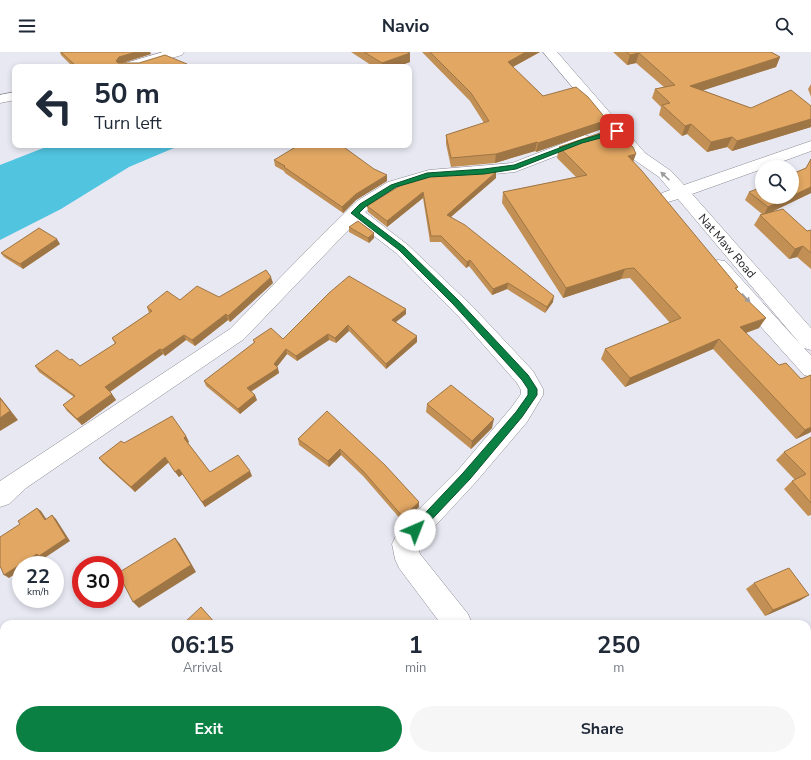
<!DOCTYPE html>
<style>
:root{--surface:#fff;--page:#f6f6f7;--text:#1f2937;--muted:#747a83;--accent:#0b8043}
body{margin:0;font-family:"Nunito Sans",sans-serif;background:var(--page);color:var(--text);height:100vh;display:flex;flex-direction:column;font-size:15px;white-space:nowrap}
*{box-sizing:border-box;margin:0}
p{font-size:13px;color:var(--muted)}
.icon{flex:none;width:22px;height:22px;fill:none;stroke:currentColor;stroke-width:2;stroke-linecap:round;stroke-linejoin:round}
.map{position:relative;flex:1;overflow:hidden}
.panel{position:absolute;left:0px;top:568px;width:811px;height:140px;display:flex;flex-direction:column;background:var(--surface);border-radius:12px 12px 0 0;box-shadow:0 2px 6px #0003}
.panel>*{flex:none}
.hud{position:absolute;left:12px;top:12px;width:400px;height:84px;border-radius:8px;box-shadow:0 2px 6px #0003;background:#fff;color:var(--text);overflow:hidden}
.buttons{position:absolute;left:755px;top:108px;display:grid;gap:8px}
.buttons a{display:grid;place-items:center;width:44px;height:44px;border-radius:50%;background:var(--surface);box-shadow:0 2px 6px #0003;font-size:20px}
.speed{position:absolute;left:12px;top:504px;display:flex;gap:8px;font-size:20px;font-weight:700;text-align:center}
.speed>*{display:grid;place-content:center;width:52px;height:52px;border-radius:50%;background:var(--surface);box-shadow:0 2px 6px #0003;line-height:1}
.speed small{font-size:10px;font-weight:400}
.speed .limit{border:6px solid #d22;background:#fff;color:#111}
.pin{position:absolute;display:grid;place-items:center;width:34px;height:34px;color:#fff;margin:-17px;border-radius:8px;box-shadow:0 2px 6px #0006}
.me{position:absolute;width:44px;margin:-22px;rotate:44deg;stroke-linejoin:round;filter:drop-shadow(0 0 3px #0008)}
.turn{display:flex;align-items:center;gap:14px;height:84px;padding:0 16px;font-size:18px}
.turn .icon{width:52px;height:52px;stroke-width:2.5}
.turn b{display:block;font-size:28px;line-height:34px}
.eta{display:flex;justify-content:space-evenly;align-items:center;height:68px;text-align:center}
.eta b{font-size:24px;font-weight:700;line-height:28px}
.button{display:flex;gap:8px;margin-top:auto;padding:8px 16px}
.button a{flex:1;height:46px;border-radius:24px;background:var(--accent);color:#fff;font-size:16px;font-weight:700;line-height:46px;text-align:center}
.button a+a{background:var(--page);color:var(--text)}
header{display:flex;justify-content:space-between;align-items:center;height:52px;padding:0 16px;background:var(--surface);font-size:18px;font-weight:700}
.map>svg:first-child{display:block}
</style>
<header><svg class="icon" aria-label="menu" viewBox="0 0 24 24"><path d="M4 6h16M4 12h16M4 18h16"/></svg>Navio<svg class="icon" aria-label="search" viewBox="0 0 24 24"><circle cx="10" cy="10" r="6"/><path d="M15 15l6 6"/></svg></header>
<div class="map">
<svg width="811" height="708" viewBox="0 0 811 708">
<rect width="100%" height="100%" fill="#e8e8f3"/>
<!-- water -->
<path fill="#51c4e0" d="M51 93H181L129 115 61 157 0 188V113Z"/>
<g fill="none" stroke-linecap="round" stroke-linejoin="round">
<!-- minor casing -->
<g stroke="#898993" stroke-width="1">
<g id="minor">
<path d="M163 0H184L182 3 141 15H120L122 12Z"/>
<path d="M15 40V48L0 51V43Z"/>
<path d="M585 83 590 85 593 88 590 91 515 120 431 128 400 138 365 160 408 193 473 255 533 319 543 337V343L527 370 475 431 424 486 418 494 420 502 468 562 472 572H441L399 516 395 507 392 492 396 484 406 470 459 417 511 356 521 342V338L517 331 459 265 396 201 356 170 244 287 26 436 9 452 0 455V429L230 277 317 188 357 149 388 130 429 118 512 111Z"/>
<path d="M0 611 4 612V651L0 650Z"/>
<path d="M12 704H43L44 708H13Z"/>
<path d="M543 704H575L576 708H544Z"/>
</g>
</g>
<!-- major casing -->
<g stroke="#898993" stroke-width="1">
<path id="major" d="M543 0H557L645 101 671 119 684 133 811 89V99L767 115H762V117L692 142 811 276V298L804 296 811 303V325L804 323 711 219 709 214 711 209 718 208 725 209 801 293 678 147 668 150 662 149 660 145 662 141 670 138 659 125 633 107Z"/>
</g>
<!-- minor -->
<use href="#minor" fill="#fff" fill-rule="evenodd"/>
<!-- major -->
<use href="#major" fill="#fff" fill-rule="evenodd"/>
</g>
<!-- wall -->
<g fill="#c29055">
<path d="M60 0H150L151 2 123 11 188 15H73L61 3Z"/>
<path d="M351 0H407L410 10 396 15H374Z"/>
<path d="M422 0H540L513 15 543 44 607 68 605 76 536 100 535 99 495 111 451 115 446 92V83L484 71 470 49Z"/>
<path d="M613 0H771L780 5 776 15 702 38 751 56 811 54V75L732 99 727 95 707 100 687 82 682 84 659 63 661 55 652 46 655 37 664 35 636 11 627 13Z"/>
<path d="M811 32V45L808 37Z"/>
<path d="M559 95 633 110 738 235 736 238 759 276 746 281 811 380 796 387 713 297 625 335 601 307 605 297 670 271 630 226 621 227 563 246 502 151 503 140 576 125 557 106Z"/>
<path d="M811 107V141L771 160 807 179 811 178V217L797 205 789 207 754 173 760 163 762 162 745 148 749 140 762 145 806 116Z"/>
<path d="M274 108 387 129 356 148 343 161 285 121 284 119 275 114Z"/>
<path d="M496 126 451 165 553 250 545 261 507 237 492 243 469 214 466 216 441 190H430L423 146 387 175 368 160 367 154 401 133Z"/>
<path d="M349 175 374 186 369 191 349 180Z"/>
<path d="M60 192 23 217 4 205 1 201Z"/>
<path d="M273 231 230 270 228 268 195 294 186 288 165 304 163 302 110 340 116 348 82 373 67 359 63 353 74 345 39 320 35 314H80L115 292 112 286 149 261 147 255 180 248 219 245Z"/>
<path d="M406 262 396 270 417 290 386 317 349 279 336 291 329 288 297 309 287 302 277 315 279 321 251 340 257 348 240 362 206 334 204 329 254 291 253 288 283 287Z"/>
<path d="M427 352 492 376 471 397 426 360Z"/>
<path d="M327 359 419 450V455L403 470 363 424 341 403 329 415 299 393 298 387Z"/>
<path d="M186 384 189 390 188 391 210 420 252 424 205 455 183 422 179 425 169 410 135 440 103 411 99 406 124 391Z"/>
<path d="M811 385V463L808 464 784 437 792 429 795 428 776 408 784 400Z"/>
<path d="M754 531 809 543 799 549 765 564 746 537Z"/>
<path d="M602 704H633L631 708H601Z"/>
<path d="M704 704H748L752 708H707Z"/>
</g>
<!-- shaded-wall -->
<g fill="#9e7545">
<path d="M136 0H150L151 2 121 11 119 15 116 9 119 5Z"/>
<path d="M526 0H540L507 18 508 10Z"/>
<path d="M410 1V10L396 15H382V11Z"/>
<path d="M639 1 636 11 627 13 630 3Z"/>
<path d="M780 5 776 15 686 44 690 34Z"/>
<path d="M187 12 188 15H180Z"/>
<path d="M811 67V75L732 99 737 89Z"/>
<path d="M607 68 605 76 536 100 538 91Z"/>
<path d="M691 72 687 82 682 84 685 74Z"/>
<path d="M732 85 727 95 707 100 711 90Z"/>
<path d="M537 90 535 99 495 111 496 102Z"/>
<path d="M636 102 632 113 628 104Z"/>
<path d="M496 120V126L446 169 447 163Z"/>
<path d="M387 123V129L356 148 343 161 342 155 356 142Z"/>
<path d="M811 135V141L763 164 768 155 789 145H792V144Z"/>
<path d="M423 140V146L387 175V169Z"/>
<path d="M374 181V186L369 191 368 186Z"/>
<path d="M57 187 60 192 23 217 20 212Z"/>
<path d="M803 194 797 205 789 207 795 197Z"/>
<path d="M470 208 469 214 466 216 467 210Z"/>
<path d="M625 217 621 227 563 246 566 236Z"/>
<path d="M271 225 273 231 230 270 228 264Z"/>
<path d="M508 231 507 237 492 243 493 237Z"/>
<path d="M554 244 553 250 545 261 547 255Z"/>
<path d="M406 257V262L392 273V268Z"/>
<path d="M226 262 228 268 195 294 192 288Z"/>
<path d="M766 266 759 276 734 285 740 275Z"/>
<path d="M348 273 349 279 336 291 335 286Z"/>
<path d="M328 282 329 288 297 309 296 304Z"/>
<path d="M184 283 186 288 165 304 162 298Z"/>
<path d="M417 284V290L386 317V312Z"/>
<path d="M719 287 713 297 625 335 630 326Z"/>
<path d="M160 297 163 302 108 341 105 335Z"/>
<path d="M286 297 287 302 275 317 274 312Z"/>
<path d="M278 316 279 321 248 341 247 336Z"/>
<path d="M112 342 116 348 82 373 77 367Z"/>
<path d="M255 343 257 348 240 362 238 357Z"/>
<path d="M0 345 18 368 0 379Z"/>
<path d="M494 367 492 376 471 397 472 389Z"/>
<path d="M811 375V380L796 387 805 378Z"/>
<path d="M186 384 189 390 187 391 184 386Z"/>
<path d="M340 397 341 403 329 415 328 409Z"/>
<path d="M165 405 169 410 135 440 131 435Z"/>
<path d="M179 417 183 422 179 425 175 420Z"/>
<path d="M250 419 252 424 205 455 202 450Z"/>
<path d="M419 450V455L403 470V465Z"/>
<path d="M37 456 41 459 49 471 45 468Z"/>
<path d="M52 463 56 467 70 489 43 507 41 506 29 513H21V518L9 526 4 523Z"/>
<path d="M175 486 180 492 196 520 139 556 133 550Z"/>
<path d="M809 543 799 549 765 564 773 558Z"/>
</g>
<!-- building -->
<g fill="#e1a763" stroke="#9e7545">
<path d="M61 0H136L119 5 116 9 118 11H139L165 3 187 12 180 15H77Z"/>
<path d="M364 0H407L410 1 382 11Z"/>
<path d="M430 0H526L508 10 543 44 576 35 588 45 607 68 538 91 537 90 496 102 451 106 446 83 489 69 471 41Z"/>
<path d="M626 0H771L780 5 690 34 751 56 791 38 811 54V67L737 89 732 85 711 90 691 72 685 74 662 53 670 51 655 37 675 33 639 1 630 3Z"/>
<path d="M612 77 633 95 636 102 628 104 642 119 738 235 735 236 766 266 740 275 779 313 786 311 801 327 811 323V375L805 378 719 287 630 326 605 297 681 266 634 216 625 217 566 236 503 140 587 123 559 95Z"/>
<path d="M299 93H341L374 117 387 123 356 142 342 155 284 115 285 114 274 108Z"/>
<path d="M811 107V135L792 144V122L806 116Z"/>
<path d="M495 117 496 120 447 163 465 173 554 244 547 255 508 231 493 237 470 208 467 210 441 184H431L423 140 387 169 367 154 401 133 432 123Z"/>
<path d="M762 135V145H789L768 155 749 140Z"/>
<path d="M783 157 807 179 811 178V201L803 194 795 197 760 163Z"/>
<path d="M358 169 374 181 368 186 349 175Z"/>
<path d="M39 176 57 187 20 212 1 201Z"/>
<path d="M266 218 271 225 228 264 226 262 192 288 184 283 162 298 160 297 105 335 112 342 77 367 63 353 75 344 35 314 57 298 70 308 72 307 80 314 116 291 112 286 152 259 147 255 167 239 180 248 197 234 219 245Z"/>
<path d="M349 224 406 257 392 268 417 284 386 312 348 273 335 286 328 282 296 304 286 297 274 312 278 316 247 336 255 343 238 357 204 329 255 290 253 288 271 276 283 287 329 241Z"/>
<path d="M451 333 494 367 472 389 427 352Z"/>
<path d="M0 346 10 359 0 366Z"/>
<path d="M327 359 385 413 419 450 403 465 363 419 340 397 328 409 298 387Z"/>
<path d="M172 364 186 384 184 386 210 420 238 403 250 419 202 450 179 417 175 420 165 405 131 435 99 406 121 389 124 391Z"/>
<path d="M811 385V451L792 429 806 422 784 400Z"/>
<path d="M37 456 45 468 52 463 66 486 39 504 37 502 4 523 0 514V485L20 472 18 469Z"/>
<path d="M175 486 191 513 133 550 118 521Z"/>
<path d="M789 516 809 543 773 558 754 531Z"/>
<path d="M201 555 216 572H183Z"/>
<path d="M606 704H633L631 708H607L605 707Z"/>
<path d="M713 704H748L752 708H716Z"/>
</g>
<!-- one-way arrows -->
<defs><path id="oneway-solid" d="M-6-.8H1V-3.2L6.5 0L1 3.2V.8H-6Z"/></defs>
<g fill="#9c9c9e">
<use href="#oneway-solid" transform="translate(665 124) rotate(-137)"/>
<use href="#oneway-solid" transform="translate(746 246) rotate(47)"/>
</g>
<!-- route -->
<path fill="#0b8043" stroke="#07532c" d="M617 77 619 78V81L582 91 516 117 484 122 430 125 396 135 365 155 359 161 404 195 458 248 528 323 537 337V343L522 365 470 427 419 481 415 483 412 481 410 478 412 475 463 421 516 360 528 343V337L522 328 453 252 399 198 351 161 360 152 391 133 427 121 484 117 514 113 578 89Z"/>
<g text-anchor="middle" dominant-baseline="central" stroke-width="3" stroke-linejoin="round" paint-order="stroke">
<!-- street labels -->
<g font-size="12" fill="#242428" stroke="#fff">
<text transform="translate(727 194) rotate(49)">Nat Maw Road</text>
</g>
</g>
</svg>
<div class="buttons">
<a><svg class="icon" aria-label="search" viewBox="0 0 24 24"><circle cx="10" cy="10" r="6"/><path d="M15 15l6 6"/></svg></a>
</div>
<div class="speed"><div>22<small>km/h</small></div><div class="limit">30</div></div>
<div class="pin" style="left:617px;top:79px;background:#d93025"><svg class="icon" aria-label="arrive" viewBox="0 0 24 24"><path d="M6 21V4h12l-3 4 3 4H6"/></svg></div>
<svg class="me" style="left:415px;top:478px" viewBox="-20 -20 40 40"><circle r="19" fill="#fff"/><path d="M0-13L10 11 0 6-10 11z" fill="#0b8043"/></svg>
<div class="hud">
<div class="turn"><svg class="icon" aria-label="left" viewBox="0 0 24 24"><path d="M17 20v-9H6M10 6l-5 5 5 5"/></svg><div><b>50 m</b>Turn left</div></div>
</div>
<section class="panel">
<div class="eta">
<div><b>06:15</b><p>Arrival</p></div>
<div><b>1</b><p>min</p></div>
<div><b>250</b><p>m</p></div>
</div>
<div class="button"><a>Exit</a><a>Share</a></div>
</section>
</div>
